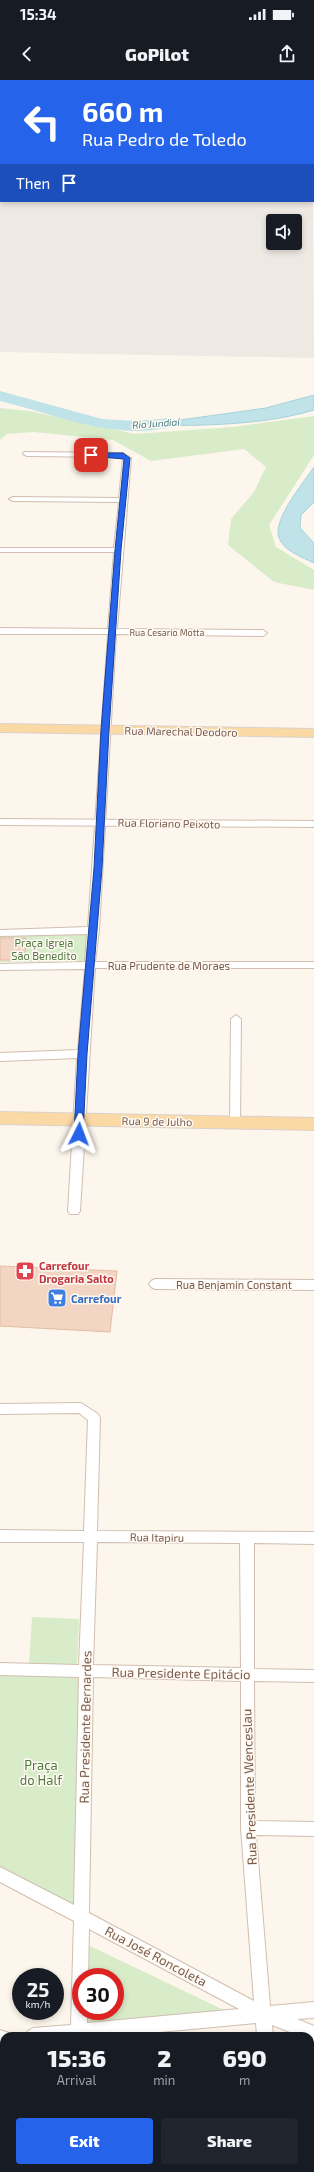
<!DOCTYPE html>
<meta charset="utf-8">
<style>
:root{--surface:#171b24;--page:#20242c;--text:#f1f3f6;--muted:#9ea1a6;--accent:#2563eb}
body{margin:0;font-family:"Exo 2",sans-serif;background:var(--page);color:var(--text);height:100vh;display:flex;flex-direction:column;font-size:15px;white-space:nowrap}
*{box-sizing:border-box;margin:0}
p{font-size:13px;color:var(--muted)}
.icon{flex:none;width:22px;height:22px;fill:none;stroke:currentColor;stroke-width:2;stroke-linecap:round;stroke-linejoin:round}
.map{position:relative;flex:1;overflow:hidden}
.side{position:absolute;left:0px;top:1952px;width:314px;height:140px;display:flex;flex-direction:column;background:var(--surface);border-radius:12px 12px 0 0;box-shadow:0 2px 6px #0003}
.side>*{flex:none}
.top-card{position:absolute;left:0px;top:0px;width:314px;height:122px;box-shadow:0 2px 6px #0003;background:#2563eb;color:#fff;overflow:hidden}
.buttons{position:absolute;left:266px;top:134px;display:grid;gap:8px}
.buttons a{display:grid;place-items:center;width:36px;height:36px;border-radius:4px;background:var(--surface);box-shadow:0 2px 6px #0003;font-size:20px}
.speed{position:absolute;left:12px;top:1888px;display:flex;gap:8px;font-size:20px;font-weight:700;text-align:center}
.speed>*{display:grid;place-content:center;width:52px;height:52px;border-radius:50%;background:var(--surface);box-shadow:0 2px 6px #0003;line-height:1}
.speed small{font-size:10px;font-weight:400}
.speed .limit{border:6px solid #d22;background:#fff;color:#111}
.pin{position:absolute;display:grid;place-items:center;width:34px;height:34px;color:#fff;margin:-17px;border-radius:8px;box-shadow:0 2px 6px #0006}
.me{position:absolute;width:44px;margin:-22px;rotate:3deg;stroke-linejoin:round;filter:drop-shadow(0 0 3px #0008)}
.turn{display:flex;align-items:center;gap:14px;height:84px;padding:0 16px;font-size:18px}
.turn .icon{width:52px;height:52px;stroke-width:2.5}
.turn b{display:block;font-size:28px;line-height:34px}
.then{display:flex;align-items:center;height:38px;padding:0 16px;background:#0003;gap:8px;font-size:15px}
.eta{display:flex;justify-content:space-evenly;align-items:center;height:68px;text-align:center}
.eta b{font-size:24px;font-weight:800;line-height:28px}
.primary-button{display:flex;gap:8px;margin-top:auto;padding:8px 16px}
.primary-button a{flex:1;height:46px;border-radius:4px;background:var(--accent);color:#fff;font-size:16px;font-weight:800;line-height:46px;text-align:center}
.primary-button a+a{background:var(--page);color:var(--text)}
.status{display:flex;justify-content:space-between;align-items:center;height:28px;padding:0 20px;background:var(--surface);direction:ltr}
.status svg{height:11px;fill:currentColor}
header{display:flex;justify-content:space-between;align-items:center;height:52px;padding:0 16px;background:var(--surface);font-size:18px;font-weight:800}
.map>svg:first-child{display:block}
</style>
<div class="status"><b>15:34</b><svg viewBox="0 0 49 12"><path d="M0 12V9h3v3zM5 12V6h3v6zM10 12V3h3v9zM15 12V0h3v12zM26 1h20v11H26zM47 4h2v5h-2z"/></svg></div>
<header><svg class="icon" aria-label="back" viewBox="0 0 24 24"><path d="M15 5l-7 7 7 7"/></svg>GoPilot<svg class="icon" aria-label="share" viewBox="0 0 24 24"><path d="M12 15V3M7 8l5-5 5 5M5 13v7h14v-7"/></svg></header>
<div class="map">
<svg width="314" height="2092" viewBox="0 0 314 2092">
<rect width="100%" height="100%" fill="#fdf6ec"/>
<!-- industrial -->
<path fill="#efe9e4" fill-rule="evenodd" d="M313 104 314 278 0 272V107L1 121H313ZM273 141H295V163H273Z"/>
<!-- green -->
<g fill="#d8ecc9">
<path d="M0 328 29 331 135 354 232 347 314 336V375L269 445 276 467 314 490V510L274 502 228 465 231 439 254 412 266 387 244 369 151 381 113 360 34 352 7 354 0 360Z"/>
<path d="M89 853 87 882H0V854Z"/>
<path d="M32 1537 79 1539 77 1586 29 1585Z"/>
<path d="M0 1591 83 1593 80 1833 0 1792Z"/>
<path d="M88 1865 228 1932 86 1946V1931H115V1897H87Z"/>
</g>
<!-- water -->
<g fill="#bfe3e8" stroke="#a5d3da">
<path d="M314 315V330C257 347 196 345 137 346L266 328Z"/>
<path d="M314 387V422L301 435 300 448 314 463V483C302 477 284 471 279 458 272 440 304 402 314 387Z"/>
</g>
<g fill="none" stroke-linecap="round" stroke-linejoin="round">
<!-- river -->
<path fill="#bfe3e8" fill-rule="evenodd" d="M0 311 102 339 137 341 170 338 176 340 178 343 176 346C115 362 58 335 0 321Z"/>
</g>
<!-- building -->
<g fill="#f3d5c3" stroke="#e6bba3">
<path d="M0 858H26L25 880H0Z"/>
<path d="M0 1186 117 1191 110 1252 0 1246Z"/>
</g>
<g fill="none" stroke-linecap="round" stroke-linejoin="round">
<!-- minor casing -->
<g stroke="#d1beb0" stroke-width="2">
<g id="minor">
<path d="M142 0H162L141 1Z"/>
<path d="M253 0H259L260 1H254Z"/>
<rect x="313" y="68" width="1" height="4"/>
<rect x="313" y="96" width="1" height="5"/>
<path d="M24 372 123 373 131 378 117 549 263 550 267 553 263 556 116 554 99 850 95 882H314V888H95L80 1131 78 1134H70L68 1131 77 978 0 981V973L78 970 85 889 0 890V884L85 882 87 854 0 856V850L88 847 108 554H0V548L108 549 114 472H0V468H114L119 422 13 421 9 419 13 417 119 418 123 379 121 377 27 376 23 374Z"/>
<path d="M236 935 241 939 240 1043 235 1047 230 1043 231 939Z"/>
<path d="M155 1199 314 1200V1210L155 1209 151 1207 149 1204 151 1201Z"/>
<path d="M81 1323 98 1334 100 1338 97 1451 314 1452V1464L254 1463V1589L314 1590V1602L254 1601 255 1741 314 1742V1756L256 1755 270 1926 314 1922V1938L297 1939 314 1946V1962L310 1960V1956H300L272 1945 273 1956H257L256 1943 117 1956H25L28 1951 33 1948 71 1945 74 1841 0 1802V1787L74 1825 79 1597 0 1595V1583L79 1585 84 1462H0V1450L84 1451 88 1340 79 1333 0 1334V1324ZM97 1462 240 1463 241 1588 93 1585ZM93 1597 241 1601V1748L254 1921 89 1833ZM89 1849 239 1929 87 1943V1931H81V1897H88Z"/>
<path d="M0 1950 9 1953 11 1956H4V1966H0Z"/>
<rect x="68" y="2088" width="16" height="4"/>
<rect x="262" y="2088" width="16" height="4"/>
</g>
</g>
<!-- tertiary casing -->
<g stroke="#d1beb0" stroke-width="2">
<g id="tertiary">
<rect x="134" y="0" width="7" height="1"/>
<rect x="313" y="19" width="1" height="4"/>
<path d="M0 739 314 741V747L0 745Z"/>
</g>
</g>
<!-- primary casing -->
<g stroke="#dad1cd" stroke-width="2">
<g id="primary">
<path d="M0 644 314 649V657L0 652Z"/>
<path d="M0 1032 314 1038V1050L0 1044Z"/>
</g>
</g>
<!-- minor -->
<use href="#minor" fill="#fff" fill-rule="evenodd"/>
<!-- tertiary -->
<use href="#tertiary" fill="#fff" fill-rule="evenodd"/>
<!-- primary -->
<use href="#primary" fill="#fbd9a5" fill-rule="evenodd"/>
</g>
<!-- route -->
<path fill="#2563eb" stroke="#184099" d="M91 373H123L130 378 121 470 109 650 102 788 87 974 83 1054 79 1058 74 1054 78 974 94 788 101 650 115 470 124 379 89 376V373Z"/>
<!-- icons -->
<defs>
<g id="pharmacy-square" transform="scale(1)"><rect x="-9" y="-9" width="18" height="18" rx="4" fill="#e0444e" stroke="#fffaf3"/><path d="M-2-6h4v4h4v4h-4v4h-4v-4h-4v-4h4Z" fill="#fff"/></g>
<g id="supermarket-square" transform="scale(1)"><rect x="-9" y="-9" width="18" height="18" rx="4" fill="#3f7fe0" stroke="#fffaf3"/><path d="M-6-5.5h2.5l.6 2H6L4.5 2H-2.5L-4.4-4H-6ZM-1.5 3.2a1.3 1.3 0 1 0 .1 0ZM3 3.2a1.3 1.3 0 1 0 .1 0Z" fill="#fff"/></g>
</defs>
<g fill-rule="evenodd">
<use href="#pharmacy-square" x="25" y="1191"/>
<use href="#supermarket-square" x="57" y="1218"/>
</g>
<g text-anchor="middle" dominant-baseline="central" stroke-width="3" stroke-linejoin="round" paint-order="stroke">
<!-- far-street labels -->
<g font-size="9" fill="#7a5c4d" stroke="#fffaf3">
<text x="167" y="552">Rua Cesario Motta</text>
</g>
<!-- far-water labels -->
<g font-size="10" font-style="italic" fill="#437c86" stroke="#fffaf3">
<text transform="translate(156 343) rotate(-4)">Rio Jundiaí</text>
</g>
<!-- street labels -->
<g font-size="11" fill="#7a5c4d" stroke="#fffaf3">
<text transform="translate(181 651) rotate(1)">Rua Marechal Deodoro</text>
<text transform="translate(169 743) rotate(1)">Rua Floriano Peixoto</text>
<text x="169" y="885">Rua Prudente de Moraes</text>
<text transform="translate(157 1041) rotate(1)">Rua 9 de Julho</text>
<text x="234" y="1204">Rua Benjamin Constant</text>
<text transform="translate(157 1457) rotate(1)">Rua Itapiru</text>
</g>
<!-- park labels -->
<g font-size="11" fill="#537a41" stroke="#fffaf3">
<text x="44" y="862">Praça Igreja<tspan x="44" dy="13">São Benedito</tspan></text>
</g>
<!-- health labels -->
<g font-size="11" font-weight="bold" fill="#be3a42" stroke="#fffaf3" text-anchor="start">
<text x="39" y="1185">Carrefour<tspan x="39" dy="13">Drogaria Salto</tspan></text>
</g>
<!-- shop labels -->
<g font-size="11" font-weight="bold" fill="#366cbe" stroke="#fffaf3" text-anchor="start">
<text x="71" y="1218">Carrefour</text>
</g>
<!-- near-street labels -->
<g font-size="13" fill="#7a5c4d" stroke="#fffaf3">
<text transform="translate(181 1593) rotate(1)">Rua Presidente Epitácio</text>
<text transform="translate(85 1647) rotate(-89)">Rua Presidente Bernardes</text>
<text transform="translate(249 1707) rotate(-92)">Rua Presidente Wenceslau</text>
<text transform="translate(156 1876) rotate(28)">Rua José Roncoleta</text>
</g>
<!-- near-park labels -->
<g font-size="13" fill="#537a41" stroke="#fffaf3">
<text x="41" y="1685">Praça<tspan x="41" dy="15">do Half</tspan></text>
</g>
</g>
</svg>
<div class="buttons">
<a><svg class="icon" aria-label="sound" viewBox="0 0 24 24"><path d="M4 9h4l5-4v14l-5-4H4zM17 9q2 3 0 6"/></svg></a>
</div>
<div class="speed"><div>25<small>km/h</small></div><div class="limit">30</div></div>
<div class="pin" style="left:91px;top:375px;background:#d93025"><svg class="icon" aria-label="arrive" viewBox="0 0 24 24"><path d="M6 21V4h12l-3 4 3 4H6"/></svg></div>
<svg class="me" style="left:79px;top:1054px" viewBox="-20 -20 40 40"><path d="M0-17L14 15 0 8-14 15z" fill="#2563eb" stroke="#fff" stroke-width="4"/></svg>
<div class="top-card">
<div class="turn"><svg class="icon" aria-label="left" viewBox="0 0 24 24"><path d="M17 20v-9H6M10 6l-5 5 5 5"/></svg><div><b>660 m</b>Rua Pedro de Toledo</div></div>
<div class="then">Then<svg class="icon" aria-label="arrive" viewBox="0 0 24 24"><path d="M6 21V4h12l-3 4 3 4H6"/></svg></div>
</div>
<section class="side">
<div class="eta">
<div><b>15:36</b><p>Arrival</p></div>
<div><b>2</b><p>min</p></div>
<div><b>690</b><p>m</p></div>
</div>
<div class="primary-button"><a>Exit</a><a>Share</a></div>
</section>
</div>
